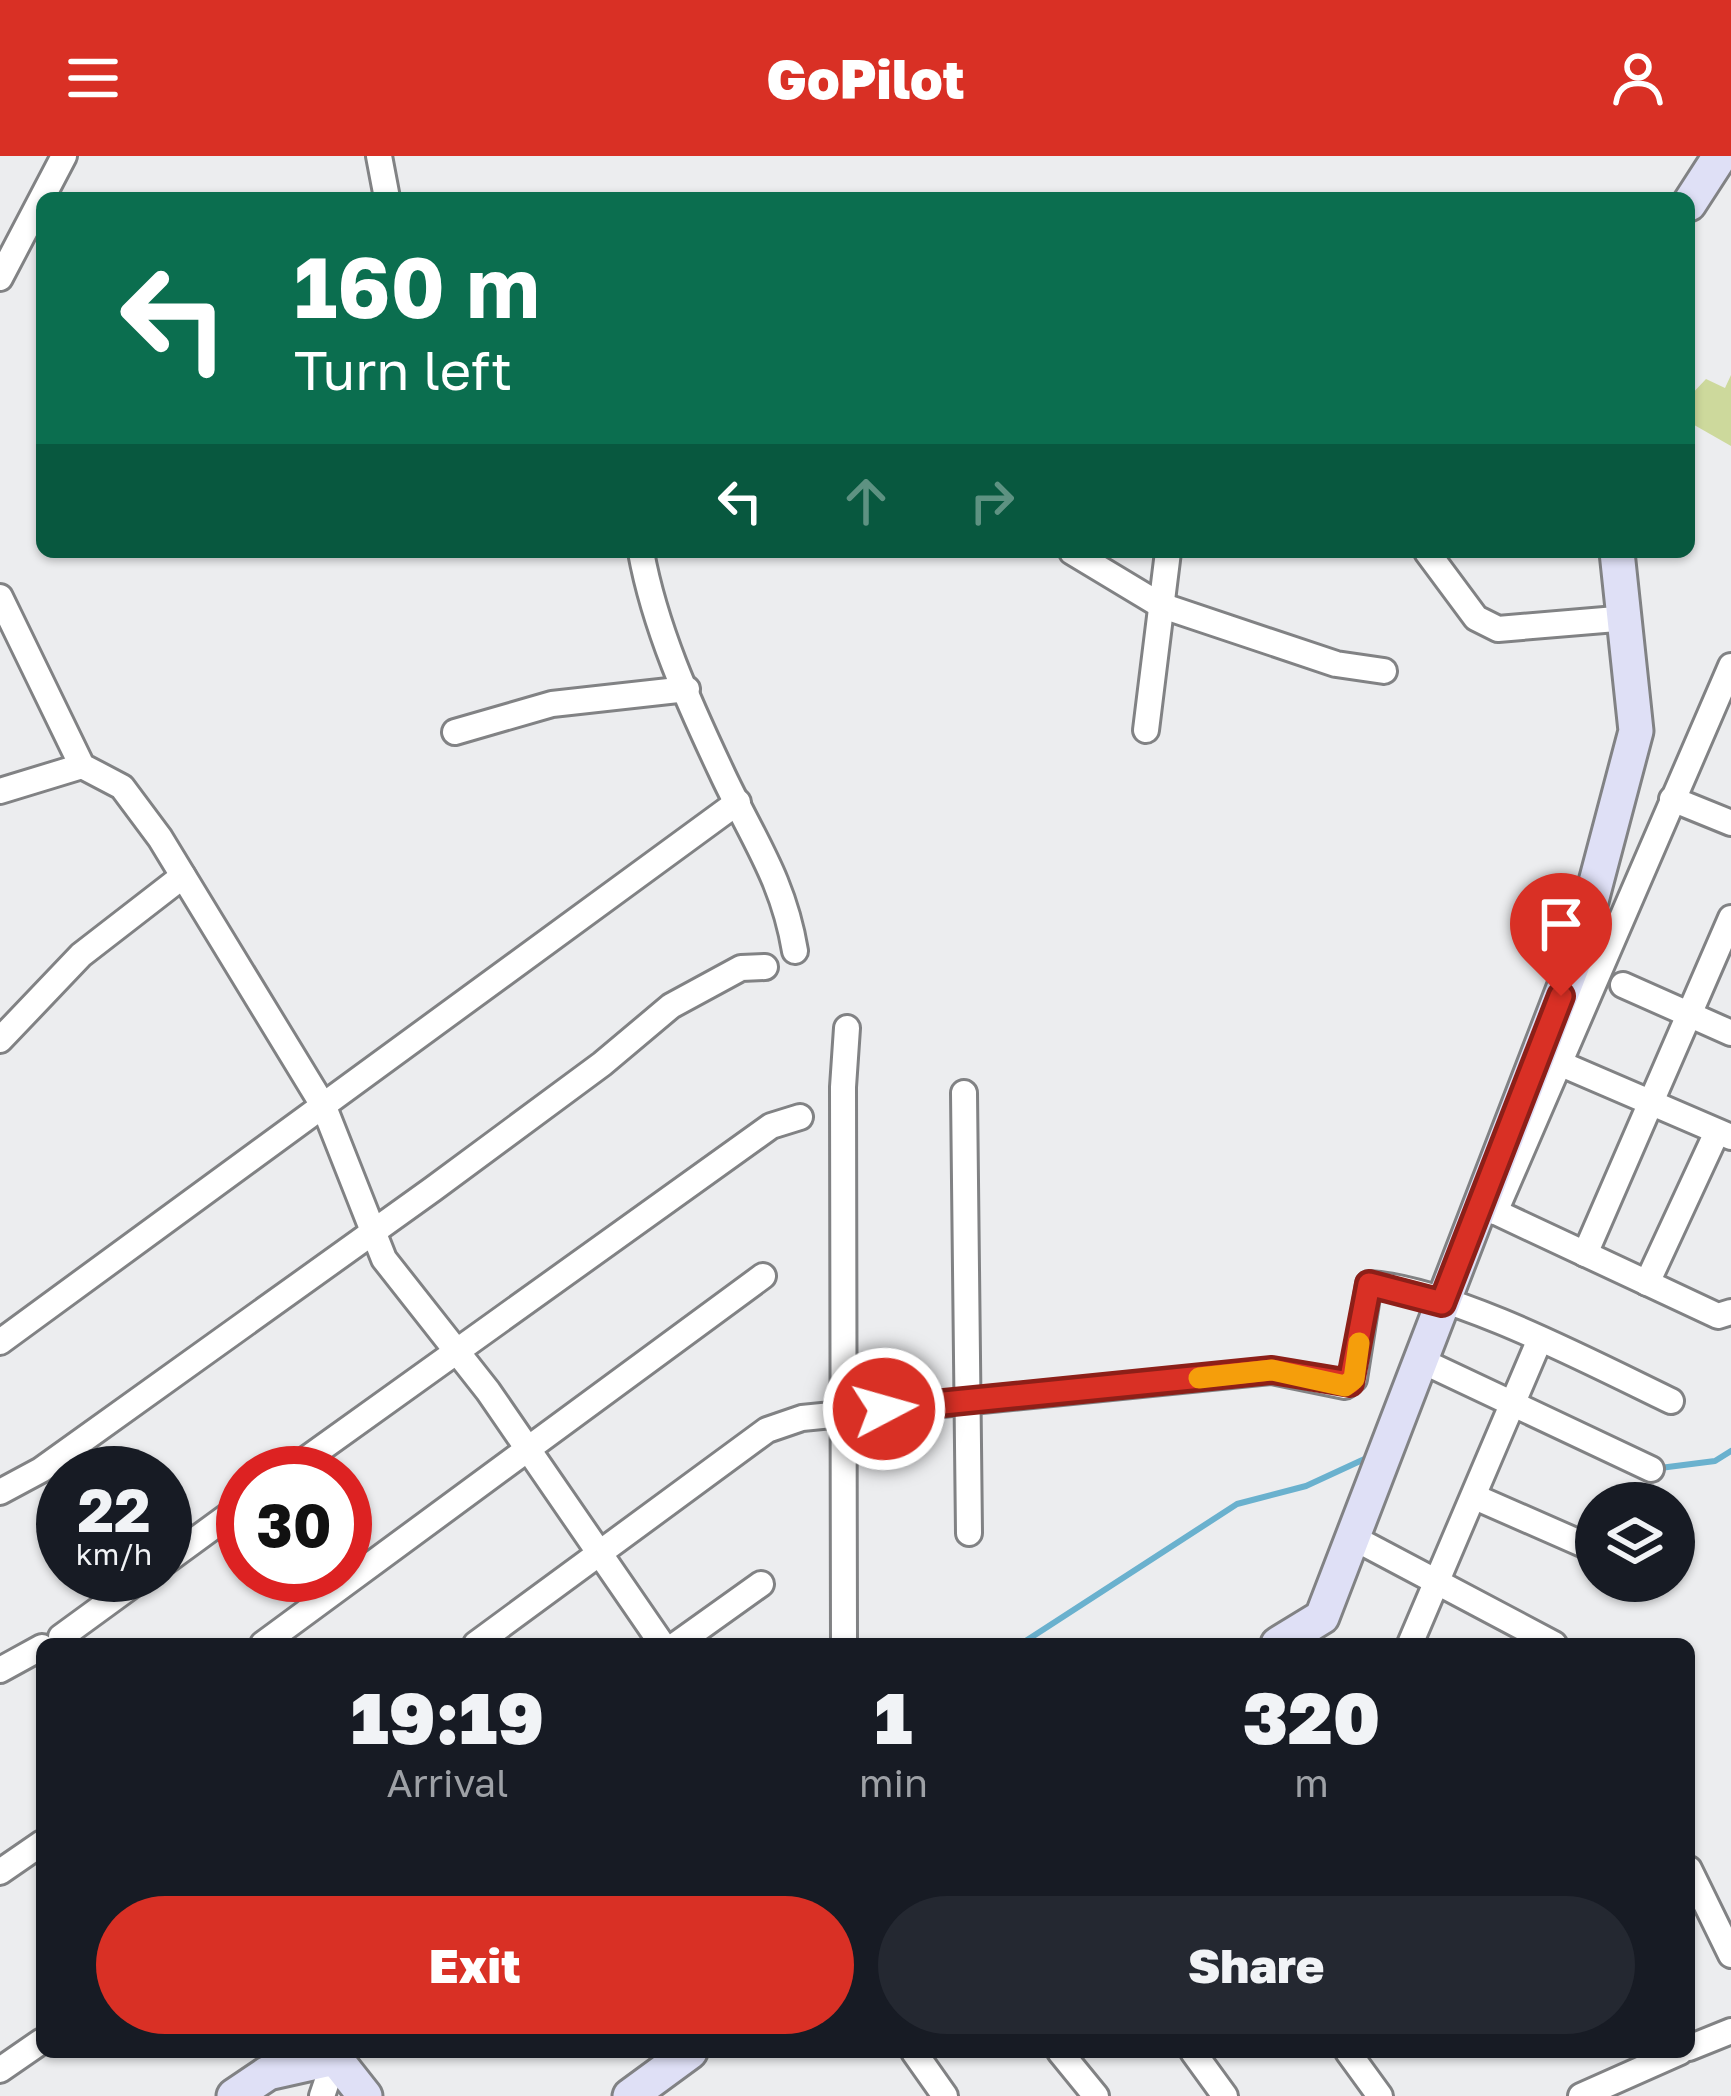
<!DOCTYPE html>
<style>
:root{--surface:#171b24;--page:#242831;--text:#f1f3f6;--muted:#9ea1a6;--accent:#d93025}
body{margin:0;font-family:"Golos Text",sans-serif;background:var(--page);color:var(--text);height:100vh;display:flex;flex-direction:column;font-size:45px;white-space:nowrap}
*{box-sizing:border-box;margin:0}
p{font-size:39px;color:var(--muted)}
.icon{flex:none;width:66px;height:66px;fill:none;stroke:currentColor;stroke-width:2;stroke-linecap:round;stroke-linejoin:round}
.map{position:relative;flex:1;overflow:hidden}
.details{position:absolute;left:36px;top:1482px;width:1659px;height:420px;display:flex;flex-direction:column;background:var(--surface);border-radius:18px;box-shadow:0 3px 9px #0004}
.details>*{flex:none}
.top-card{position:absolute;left:36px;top:36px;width:1659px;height:366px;border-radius:18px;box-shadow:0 3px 9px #0004;background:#0b6e4f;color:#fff;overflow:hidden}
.buttons{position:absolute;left:1575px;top:1326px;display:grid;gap:24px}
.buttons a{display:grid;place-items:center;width:120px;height:120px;border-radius:50%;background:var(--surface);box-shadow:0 3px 9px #0004;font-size:60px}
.speed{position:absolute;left:36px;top:1290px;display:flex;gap:24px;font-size:60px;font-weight:700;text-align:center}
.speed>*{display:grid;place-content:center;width:156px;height:156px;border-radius:50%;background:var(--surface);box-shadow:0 3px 9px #0004;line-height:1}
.speed small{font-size:30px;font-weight:400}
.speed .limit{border:18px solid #d22;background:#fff;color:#111}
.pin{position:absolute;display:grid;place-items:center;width:102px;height:102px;color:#fff;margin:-123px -51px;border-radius:50% 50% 50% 0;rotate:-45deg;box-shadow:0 0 12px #0007}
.pin .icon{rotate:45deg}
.me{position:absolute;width:132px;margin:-66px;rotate:84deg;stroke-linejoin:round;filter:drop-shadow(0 0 9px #0008)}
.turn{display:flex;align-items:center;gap:42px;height:252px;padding:0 60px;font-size:54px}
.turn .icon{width:156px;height:156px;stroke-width:2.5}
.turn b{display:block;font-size:84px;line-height:102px}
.lanes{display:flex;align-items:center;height:114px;padding:0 60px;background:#0003;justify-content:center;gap:60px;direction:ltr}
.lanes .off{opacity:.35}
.eta{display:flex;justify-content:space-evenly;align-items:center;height:204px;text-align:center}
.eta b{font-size:72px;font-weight:800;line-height:84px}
.button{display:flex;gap:24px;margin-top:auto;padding:24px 60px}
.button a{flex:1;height:138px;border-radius:72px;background:var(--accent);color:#fff;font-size:48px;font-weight:800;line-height:138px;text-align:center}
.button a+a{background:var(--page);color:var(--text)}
header{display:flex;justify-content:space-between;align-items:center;height:156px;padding:0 60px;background:var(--accent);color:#fff;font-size:54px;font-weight:800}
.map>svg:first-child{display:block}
</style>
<header><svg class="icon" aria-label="menu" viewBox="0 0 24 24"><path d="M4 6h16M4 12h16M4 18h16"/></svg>GoPilot<svg class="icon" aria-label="person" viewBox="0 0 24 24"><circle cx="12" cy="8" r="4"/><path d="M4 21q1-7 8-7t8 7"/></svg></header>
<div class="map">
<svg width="1731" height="1940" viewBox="0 0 1731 1940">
<rect width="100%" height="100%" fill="#ecedef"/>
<!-- green -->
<path fill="#cdd99c" d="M1731 219V290L1689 266V241L1706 223 1725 232Z"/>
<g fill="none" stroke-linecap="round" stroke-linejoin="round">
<!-- stream -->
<g stroke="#6ab1ce" stroke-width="6">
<path d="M1660 1312 1715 1305 1731 1295"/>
<path d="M1021 1488 1237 1348 1306 1330 1371 1300"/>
</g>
<!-- street casing -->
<g stroke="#818284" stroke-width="30">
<g id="street">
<path d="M379 0 387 42"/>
<path d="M0 122 64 0"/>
<path d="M641 396C655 472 688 545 721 615 751 680 783 722 795 795"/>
<path d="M1072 396 1160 449 1336 508 1384 515"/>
<path d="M1427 396 1476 462 1498 473 1628 462"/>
<path d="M0 441 82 610 122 631 160 682 324 951 384 1103 488 1235 662 1488"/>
<path d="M1146 574 1168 396"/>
<path d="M455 576 552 548 687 533"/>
<path d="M0 635 82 610"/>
<path d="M1672 643 1731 667"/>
<path d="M1623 829 1731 877"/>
<path d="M0 884 81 799 183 720"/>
<path d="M1559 907 1731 981"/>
<path d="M964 937 969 1377"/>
<path d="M1483 1050 1718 1160 1731 1156"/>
<path d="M1495 1056 1731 510"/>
<path d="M1585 1098 1731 762"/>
<path d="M1647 1127 1717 976"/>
<path d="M0 1186 738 646"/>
<path d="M1420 1204 1651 1313"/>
<path d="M287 1317 771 970 800 961"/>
<path d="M0 1336 41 1314 433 1033 602 908 671 850 741 812 765 811"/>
<path d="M1475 1341 1596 1394"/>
<path d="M1352 1381 1554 1488"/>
<path d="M165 1406 243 1349"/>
<path d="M61 1481 146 1419"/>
<path d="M263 1488 763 1120"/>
<path d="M476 1488 767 1274 802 1262 1272 1215 1345 1230 1354 1223 1369 1128C1452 1133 1594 1208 1671 1245"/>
<path d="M677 1488 761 1428"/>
<path d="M844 1488 843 931 847 872"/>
<path d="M1410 1488 1540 1183"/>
<path d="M0 1514 42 1491"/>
<path d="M1689 1713 1731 1799"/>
<path d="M0 1716 42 1687"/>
<path d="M1689 1892 1731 1875"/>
<path d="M914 1896 945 1940"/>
<path d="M1060 1896 1096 1940"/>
<path d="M1193 1896 1225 1940"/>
<path d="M1348 1896 1380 1940"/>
<path d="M0 1914 42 1885"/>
<path d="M322 1940 335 1902 331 1896"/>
<path d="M1581 1940 1680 1896"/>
</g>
</g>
<!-- secondary casing -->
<g stroke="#818284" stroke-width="39">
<g id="secondary">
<path d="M1689 48 1720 0"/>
<path d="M1278 1488 1322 1461 1577 798 1636 575 1617 396"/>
<path d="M234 1940 268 1917 335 1902 365 1940"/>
<path d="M630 1940 690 1896"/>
</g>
</g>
<!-- street -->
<use href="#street" stroke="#fff" stroke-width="24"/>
<!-- secondary -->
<use href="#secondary" stroke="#dfe0f6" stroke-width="33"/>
</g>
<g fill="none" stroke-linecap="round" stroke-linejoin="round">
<!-- route casing -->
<g stroke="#8d1f18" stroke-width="30">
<path id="route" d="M884 1253 1272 1214 1350 1227 1369 1128 1442 1147 1561 840"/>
</g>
<!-- route -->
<use href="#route" stroke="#d93025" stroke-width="21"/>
<!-- slow -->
<path stroke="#f59e0b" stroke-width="21" d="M1199 1222 1272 1214 1345 1230 1354 1223 1359 1187"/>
</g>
</svg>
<div class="buttons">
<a><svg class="icon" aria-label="layers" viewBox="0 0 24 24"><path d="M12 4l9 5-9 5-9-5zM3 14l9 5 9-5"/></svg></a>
</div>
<div class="speed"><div>22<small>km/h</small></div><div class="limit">30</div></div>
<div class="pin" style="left:1561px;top:840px;background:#d93025"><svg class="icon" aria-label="arrive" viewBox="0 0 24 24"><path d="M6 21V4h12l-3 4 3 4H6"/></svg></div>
<svg class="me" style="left:884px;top:1253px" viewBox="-20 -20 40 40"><circle r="17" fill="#d93025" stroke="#fff" stroke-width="3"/><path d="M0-11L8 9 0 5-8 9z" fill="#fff"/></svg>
<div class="top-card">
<div class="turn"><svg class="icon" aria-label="left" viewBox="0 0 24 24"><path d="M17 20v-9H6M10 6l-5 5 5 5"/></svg><div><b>160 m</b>Turn left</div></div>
<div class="lanes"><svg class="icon" aria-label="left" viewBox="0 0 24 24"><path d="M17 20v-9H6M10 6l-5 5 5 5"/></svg><svg class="icon off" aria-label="ahead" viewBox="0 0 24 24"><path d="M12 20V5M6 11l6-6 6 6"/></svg><svg class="icon off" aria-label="right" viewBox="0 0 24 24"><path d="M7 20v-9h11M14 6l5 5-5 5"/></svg></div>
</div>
<section class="details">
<div class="eta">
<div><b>19:19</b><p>Arrival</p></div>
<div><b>1</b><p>min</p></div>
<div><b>320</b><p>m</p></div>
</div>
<div class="button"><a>Exit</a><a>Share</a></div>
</section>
</div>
